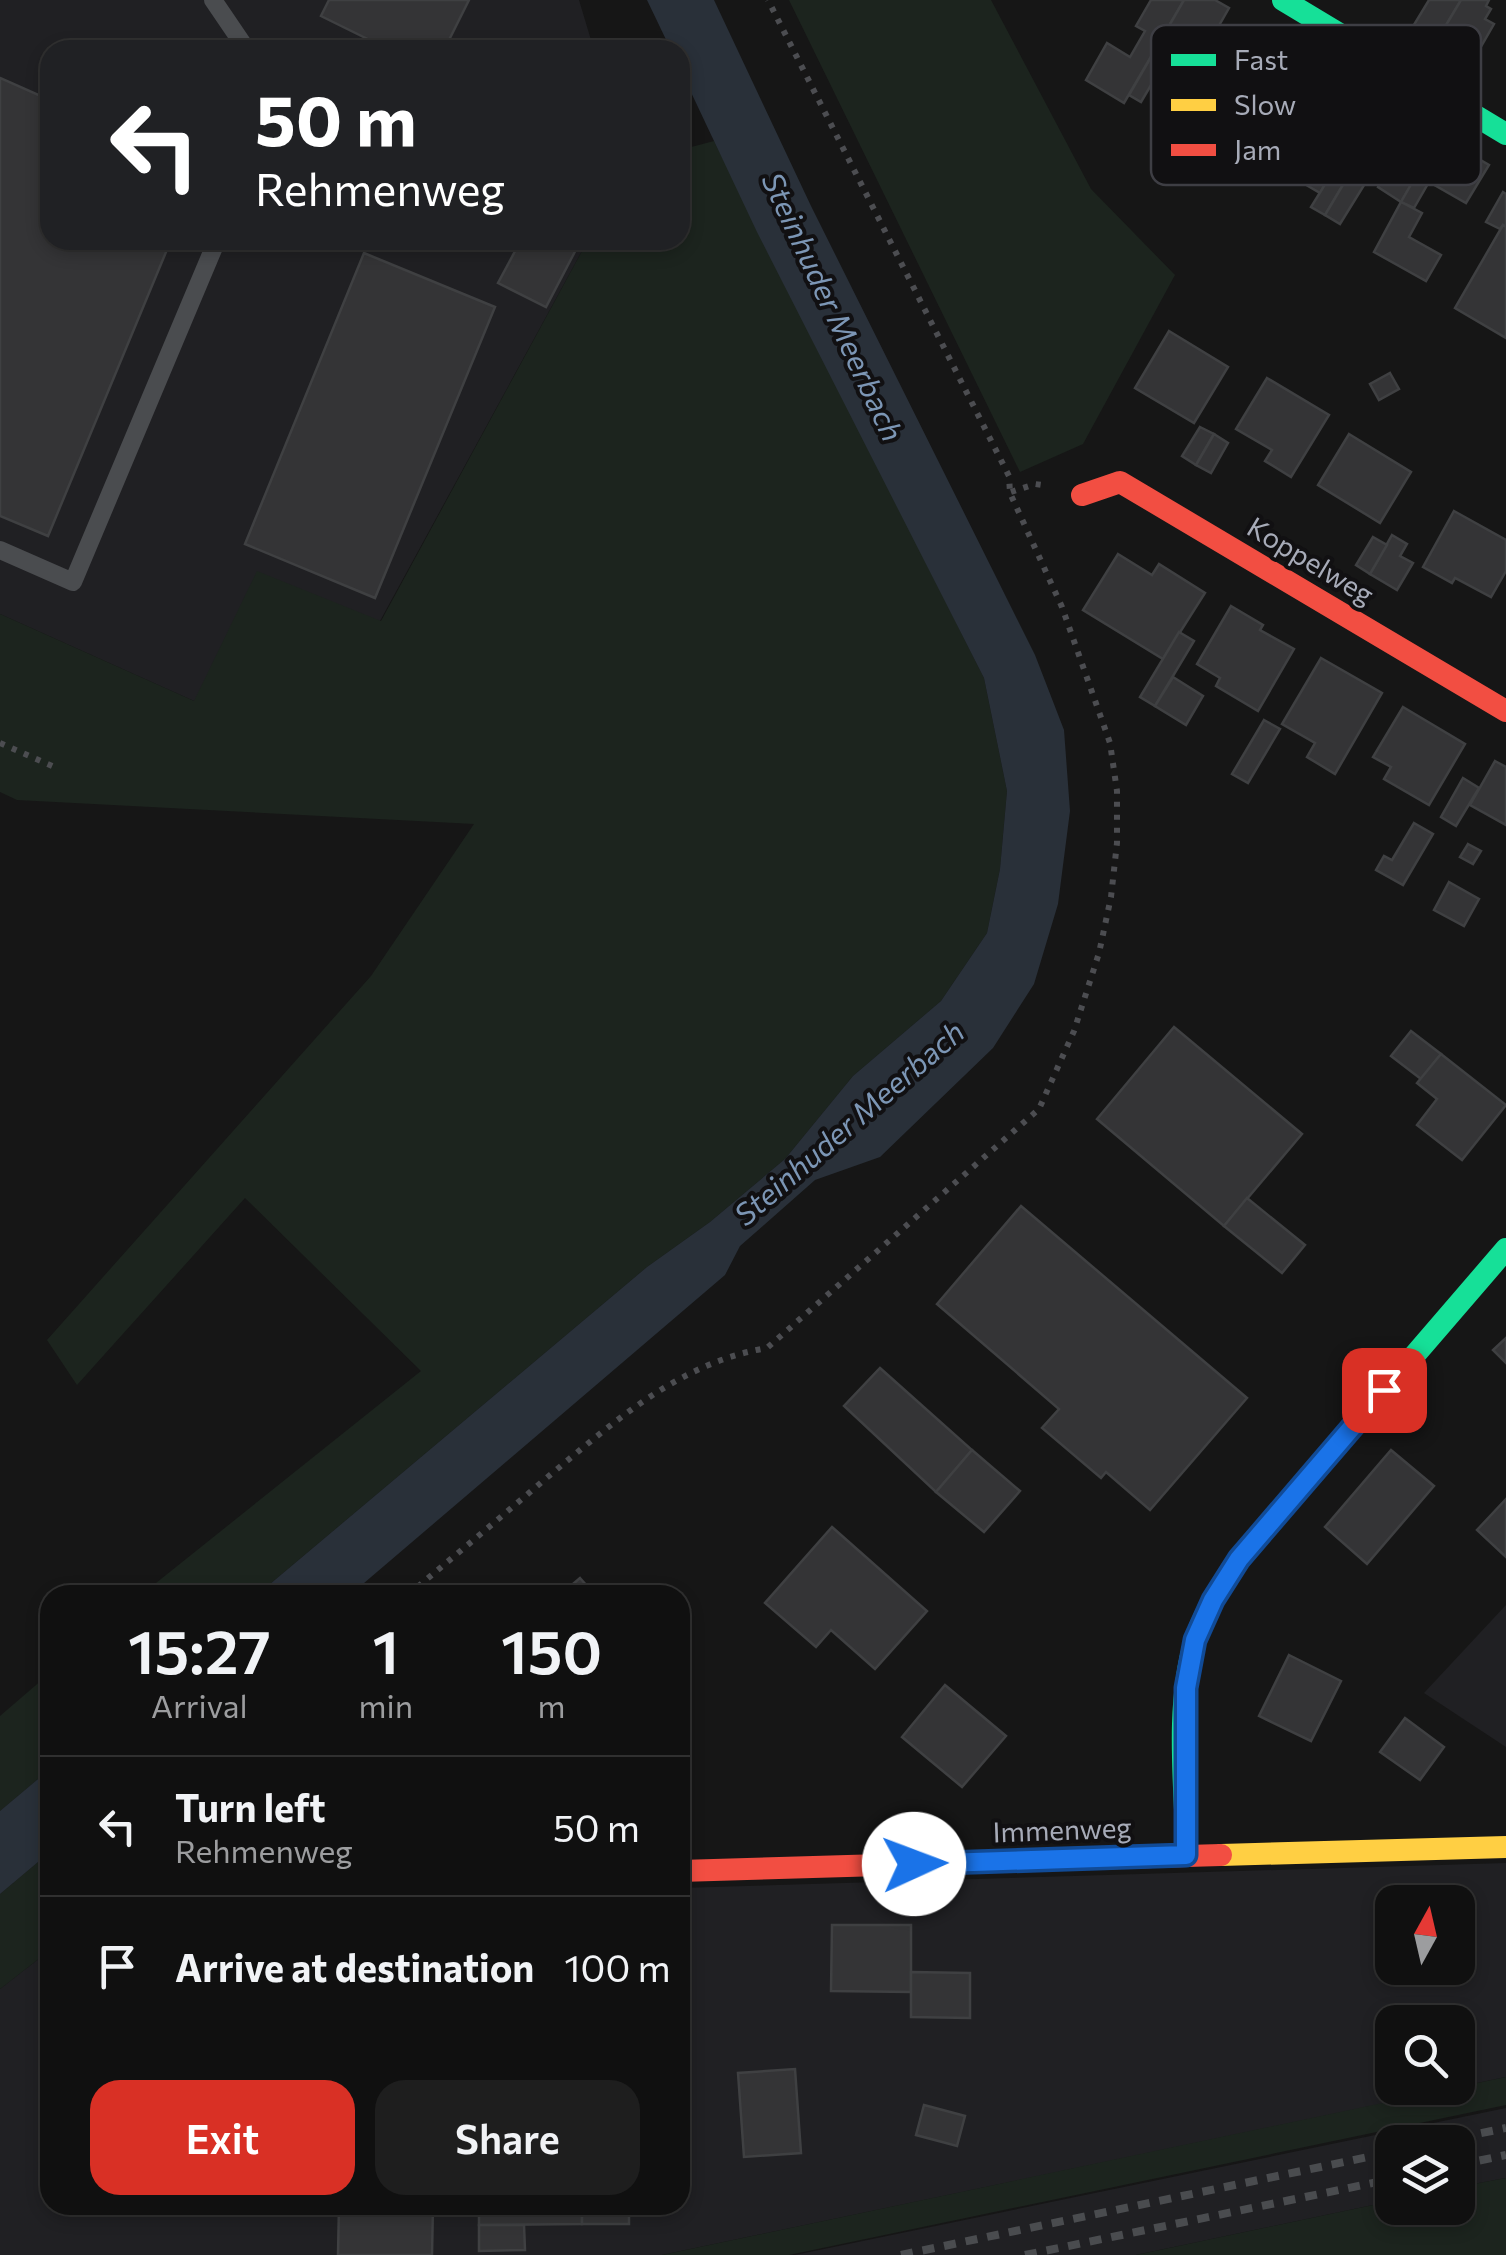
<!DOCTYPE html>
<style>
:root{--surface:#101010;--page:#1e1e1e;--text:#f1f3f6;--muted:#9c9d9f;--line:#303030;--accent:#d93025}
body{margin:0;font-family:Commissioner,sans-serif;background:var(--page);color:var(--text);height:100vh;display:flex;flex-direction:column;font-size:38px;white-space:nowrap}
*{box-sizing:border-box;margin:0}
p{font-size:32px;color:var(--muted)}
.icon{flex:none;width:55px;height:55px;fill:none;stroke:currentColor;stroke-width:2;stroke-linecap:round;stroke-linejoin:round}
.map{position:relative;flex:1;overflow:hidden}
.drawer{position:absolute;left:40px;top:1585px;width:650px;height:630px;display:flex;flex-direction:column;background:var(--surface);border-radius:30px;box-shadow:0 5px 15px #0003,0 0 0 2px var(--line)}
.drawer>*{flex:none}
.guide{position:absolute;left:40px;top:40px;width:650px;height:210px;border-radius:30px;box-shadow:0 5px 15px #0003,0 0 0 2px var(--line);background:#202124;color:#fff;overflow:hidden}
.needle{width:65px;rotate:8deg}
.tools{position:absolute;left:1375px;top:1885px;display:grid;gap:20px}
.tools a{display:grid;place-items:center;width:100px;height:100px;border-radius:20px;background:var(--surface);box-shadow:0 5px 15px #0003,0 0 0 2px var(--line);font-size:50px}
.pin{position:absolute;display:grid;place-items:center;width:85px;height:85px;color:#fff;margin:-42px;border-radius:20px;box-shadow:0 5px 15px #0006}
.me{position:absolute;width:110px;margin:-55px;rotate:88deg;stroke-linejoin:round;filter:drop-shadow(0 0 8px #0008)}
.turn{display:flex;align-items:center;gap:35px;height:210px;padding:0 50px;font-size:45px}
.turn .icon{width:130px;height:130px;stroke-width:2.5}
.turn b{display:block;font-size:70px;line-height:85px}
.eta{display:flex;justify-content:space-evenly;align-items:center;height:170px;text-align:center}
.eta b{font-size:60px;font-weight:600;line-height:70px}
.primary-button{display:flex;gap:20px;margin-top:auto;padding:20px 50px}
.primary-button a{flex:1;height:115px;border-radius:30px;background:var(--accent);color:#fff;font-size:40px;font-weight:600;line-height:115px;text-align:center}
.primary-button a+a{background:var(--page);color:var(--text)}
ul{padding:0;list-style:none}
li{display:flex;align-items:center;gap:30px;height:140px;padding:0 50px;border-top:2px solid var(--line)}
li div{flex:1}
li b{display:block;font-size:38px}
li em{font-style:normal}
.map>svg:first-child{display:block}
</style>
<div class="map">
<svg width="1506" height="2255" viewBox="0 0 1506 2255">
<rect width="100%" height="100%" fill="#161616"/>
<!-- built -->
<g fill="#202023" fill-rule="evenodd">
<path d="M0 0H579L594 50H50V240H588L380 621 194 701 0 614Z"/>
<path d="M1506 1605V1747L1424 1693Z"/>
<path d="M1506 1863V2077L1458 2087V2022H1392V2088H1457L662 2255H0V1989L50 1950V2205H680V1888ZM1392 1902H1458V1968H1392Z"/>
<path d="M1506 2108V2178L1458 2187V2142H1392V2201L1136 2255H795Z"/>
</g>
<!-- green -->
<g fill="#1c241e">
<path d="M789 0H991L1091 189 1175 275 1083 444 1020 472Z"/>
<path d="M714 141 984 678 1007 791 1000 869 987 933 941 1001 853 1076 785 1159 710 1222 647 1267 257 1595H141L421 1371 245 1198 77 1385 47 1340 371 976 474 824 17 800 0 792V614L194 701 257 571 381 621 588 240H680V150Z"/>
<path d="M50 1673V1769L0 1811V1716Z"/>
<path d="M50 1852V1950L0 1989V1894Z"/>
<path d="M1506 2077V2105L789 2255H662Z"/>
<path d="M1506 2178V2255H1136L1392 2201V2208H1458V2187Z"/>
</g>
<!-- water -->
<g fill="#293039">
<path d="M647 0H714L811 206 1035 655 1064 730 1070 811 1058 904 1034 984 993 1048 880 1157 815 1180 740 1246 725 1275 350 1595H257L647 1267 710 1222 785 1159 853 1076 941 1001 987 933 1000 869 1007 791 984 678 757 232 680 69V50H671Z"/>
<path d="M50 1769V1852L0 1894V1811Z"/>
</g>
<!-- building -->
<g fill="#343436" stroke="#3f4042" stroke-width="2.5">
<path d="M329 0H469L444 50H390L321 16Z"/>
<path d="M1151 0H1184L1124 103 1086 80 1107 43 1130 57 1145 31 1136 26Z"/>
<path d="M1184 0H1215L1229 8 1205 50 1180 36 1141 102 1129 95Z"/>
<path d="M1429 0H1461L1436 42 1412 28Z"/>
<path d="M1461 0H1489L1486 6 1491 9 1485 19 1494 24 1471 64 1436 42Z"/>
<path d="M0 78 50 100V240H171L48 536 0 516Z"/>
<path d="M1293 98 1354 133 1320 193 1259 157Z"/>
<path d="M1413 122 1439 136 1401 202 1378 187Z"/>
<path d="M1439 136 1489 165 1466 203 1429 182 1414 208 1401 202Z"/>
<path d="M1337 165 1350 173 1325 215 1311 207Z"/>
<path d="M1350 173 1366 182 1340 224 1325 215Z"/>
<path d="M1503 192 1506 194V227L1503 225 1500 229 1486 222Z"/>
<path d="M1401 202 1422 213 1409 237 1441 255 1426 281 1374 252Z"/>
<path d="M1503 225 1506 227V338L1455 308Z"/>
<path d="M521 240H581L546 307 498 283Z"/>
<path d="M364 253 495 307 375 598 245 544Z"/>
<path d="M1169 331 1228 367 1194 423 1135 388Z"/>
<path d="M1390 373 1399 389 1379 400 1370 384Z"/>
<path d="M1267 378 1329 415 1291 477 1265 461 1272 450 1236 429Z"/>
<path d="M1200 427 1214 434 1196 465 1182 456Z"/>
<path d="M1214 434 1228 443 1211 473 1196 465Z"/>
<path d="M1349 434 1411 472 1380 523 1318 485Z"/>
<path d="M1454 511 1506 540V571L1491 597 1455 578 1452 583 1423 567Z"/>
<path d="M1392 535 1407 544 1400 556 1413 563 1397 590 1370 574Z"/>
<path d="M1373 537 1387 545 1370 574 1356 565Z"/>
<path d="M1118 554 1152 575 1159 564 1205 593 1163 659 1083 610Z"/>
<path d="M1231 606 1263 625 1260 630 1294 649 1258 711 1216 686 1220 678 1197 664Z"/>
<path d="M1179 632 1194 641 1155 706 1140 697Z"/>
<path d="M1321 658 1382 693 1335 774 1307 757 1315 743 1282 724Z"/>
<path d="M1173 677 1203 696 1186 725 1155 706Z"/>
<path d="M1403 707 1465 744 1429 805 1384 779 1391 767 1373 757Z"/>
<path d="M1264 720 1280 729 1248 783 1232 774Z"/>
<path d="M1495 761 1506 767V825L1470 805Z"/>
<path d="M1463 778 1479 788 1456 826 1441 817Z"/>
<path d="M1414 823 1433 834 1403 885 1376 870 1384 856 1392 860Z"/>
<path d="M1468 844 1481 851 1473 864 1460 857Z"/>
<path d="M1449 882 1479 899 1464 926 1434 910Z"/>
<path d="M1174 1027 1302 1134 1224 1226 1097 1119Z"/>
<path d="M1411 1031 1441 1054 1421 1079 1391 1056Z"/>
<path d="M1441 1054 1506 1105 1462 1160 1417 1125 1437 1099 1417 1083Z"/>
<path d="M1247 1198 1305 1245 1282 1273 1224 1226Z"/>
<path d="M1021 1206 1247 1398 1150 1510 1106 1472 1101 1478 1042 1428 1059 1409 937 1304Z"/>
<path d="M1506 1338V1363L1493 1350Z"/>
<path d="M880 1368 972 1450 936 1492 844 1406Z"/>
<path d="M972 1450 1020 1491 984 1532 936 1492Z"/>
<path d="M1391 1450 1434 1486 1367 1564 1325 1527Z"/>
<path d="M1506 1499V1557L1477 1530Z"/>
<path d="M832 1527 927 1611 875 1669 831 1630 816 1647 765 1603Z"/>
<path d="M580 1578 595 1595H560Z"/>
<path d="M1289 1655 1341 1681 1311 1741 1259 1716Z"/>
<path d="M945 1685 1006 1736 962 1787 902 1737Z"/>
<path d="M1405 1718 1444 1747 1420 1780 1380 1752Z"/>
<path d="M832 1925H911V1992L831 1991Z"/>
<path d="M911 1972 970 1973V2018L911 2017Z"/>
<path d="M795 2069 801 2153 744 2157 738 2073Z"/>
<path d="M924 2105 965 2116 957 2146 916 2135Z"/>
<path d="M339 2205H433L432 2255H338Z"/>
<path d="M479 2205H582V2224L479 2225Z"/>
<rect x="582" y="2205" width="47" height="19"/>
<path d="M479 2225H524L525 2250 479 2251Z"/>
</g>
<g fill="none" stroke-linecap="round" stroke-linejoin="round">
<!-- path -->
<g stroke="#4c4d51" stroke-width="6" stroke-dasharray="5 8" stroke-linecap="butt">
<path d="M1011 492 1035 484 1042 485"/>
<path d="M0 743 59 769"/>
<path d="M408 1595C453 1557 499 1519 544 1480 612 1424 677 1363 767 1348L1039 1109 1074 1031 1099 953 1111 897 1117 843V791L1110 743 1062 607 1010 493 1009 476 768 0"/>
</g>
<!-- lane -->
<g stroke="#4a4c4f" stroke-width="18">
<path d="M213 0 247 50"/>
<path d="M0 550 73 582 217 240"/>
</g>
<!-- fast -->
<g stroke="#16e098" stroke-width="22">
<path d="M1283 0 1506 134"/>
<path d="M1187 1855C1185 1785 1175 1708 1195 1640 1204 1611 1223 1585 1239 1559L1506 1249"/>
</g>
<!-- slow -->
<path stroke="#ffcf43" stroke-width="22" d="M1221 1855 1506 1847"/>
<!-- jam -->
<g stroke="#f24e42" stroke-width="22">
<path d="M1082 495 1120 482 1506 711"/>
<path d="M680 1871 1221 1855"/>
</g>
<!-- rail -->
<g stroke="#4a4c4f" stroke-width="8" stroke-dasharray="12 10" stroke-linecap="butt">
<path d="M1438 2142 1506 2128"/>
<path d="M1458 2165 1506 2155"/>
<path d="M901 2255 1392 2152"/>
<path d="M1025 2255 1392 2179"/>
</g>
</g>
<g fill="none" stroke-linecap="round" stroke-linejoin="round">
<!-- route casing -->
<g stroke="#114b97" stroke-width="25">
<path id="route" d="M914 1864 1186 1855V1688L1195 1640 1213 1600 1239 1559 1384 1390"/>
</g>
<!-- route -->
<use href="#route" stroke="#1a73e8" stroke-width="18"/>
</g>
<g text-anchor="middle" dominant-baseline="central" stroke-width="8" stroke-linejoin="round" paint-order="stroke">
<!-- street labels -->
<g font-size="28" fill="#a7abb8" stroke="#111012">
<text transform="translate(1311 560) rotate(31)">Koppelweg</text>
<text transform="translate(1062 1829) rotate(-2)">Immenweg</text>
</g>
<!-- water labels -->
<g font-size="30" font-style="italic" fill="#7c96b5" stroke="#111012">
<text transform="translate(834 306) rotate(65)">Steinhuder Meerbach</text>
<text transform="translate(848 1122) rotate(-41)">Steinhuder Meerbach</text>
</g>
</g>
<!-- legend -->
<rect x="1151" y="25" width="330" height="160" rx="15" fill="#111012" stroke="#3e3e44" stroke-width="2.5"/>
<rect x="1171" y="54" width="45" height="12" fill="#16e098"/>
<rect x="1171" y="99" width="45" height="12" fill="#ffcf43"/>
<rect x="1171" y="144" width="45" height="12" fill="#f24e42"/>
<g font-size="28" fill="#a7abb8">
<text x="1234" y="70">Fast</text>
<text x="1234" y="115">Slow</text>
<text x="1234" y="160">Jam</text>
</g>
</svg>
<div class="tools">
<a><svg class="needle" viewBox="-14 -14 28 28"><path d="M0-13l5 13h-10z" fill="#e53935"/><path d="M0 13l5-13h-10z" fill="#9c9d9f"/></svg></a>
<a><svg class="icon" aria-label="search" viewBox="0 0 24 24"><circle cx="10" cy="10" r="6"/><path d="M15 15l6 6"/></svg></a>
<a><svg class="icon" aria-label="layers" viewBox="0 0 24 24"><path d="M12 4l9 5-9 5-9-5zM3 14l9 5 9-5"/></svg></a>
</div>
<div class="pin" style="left:1384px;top:1390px;background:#d93025"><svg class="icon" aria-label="arrive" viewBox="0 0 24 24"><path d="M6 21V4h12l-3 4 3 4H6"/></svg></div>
<svg class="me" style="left:914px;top:1864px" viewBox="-20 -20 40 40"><circle r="19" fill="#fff"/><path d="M0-13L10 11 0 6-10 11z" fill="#1a73e8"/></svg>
<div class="guide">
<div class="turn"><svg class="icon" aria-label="left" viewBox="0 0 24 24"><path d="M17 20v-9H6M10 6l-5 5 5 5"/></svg><div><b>50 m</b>Rehmenweg</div></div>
</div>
<section class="drawer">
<div class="eta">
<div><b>15:27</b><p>Arrival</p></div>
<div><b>1</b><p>min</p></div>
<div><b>150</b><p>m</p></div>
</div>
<ul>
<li><svg class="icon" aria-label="left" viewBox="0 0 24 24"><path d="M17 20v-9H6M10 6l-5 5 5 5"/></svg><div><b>Turn left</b><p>Rehmenweg</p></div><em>50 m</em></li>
<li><svg class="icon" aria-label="arrive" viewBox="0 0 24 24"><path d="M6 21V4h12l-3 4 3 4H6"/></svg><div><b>Arrive at destination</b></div><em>100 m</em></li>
</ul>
<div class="primary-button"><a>Exit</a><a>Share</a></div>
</section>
</div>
